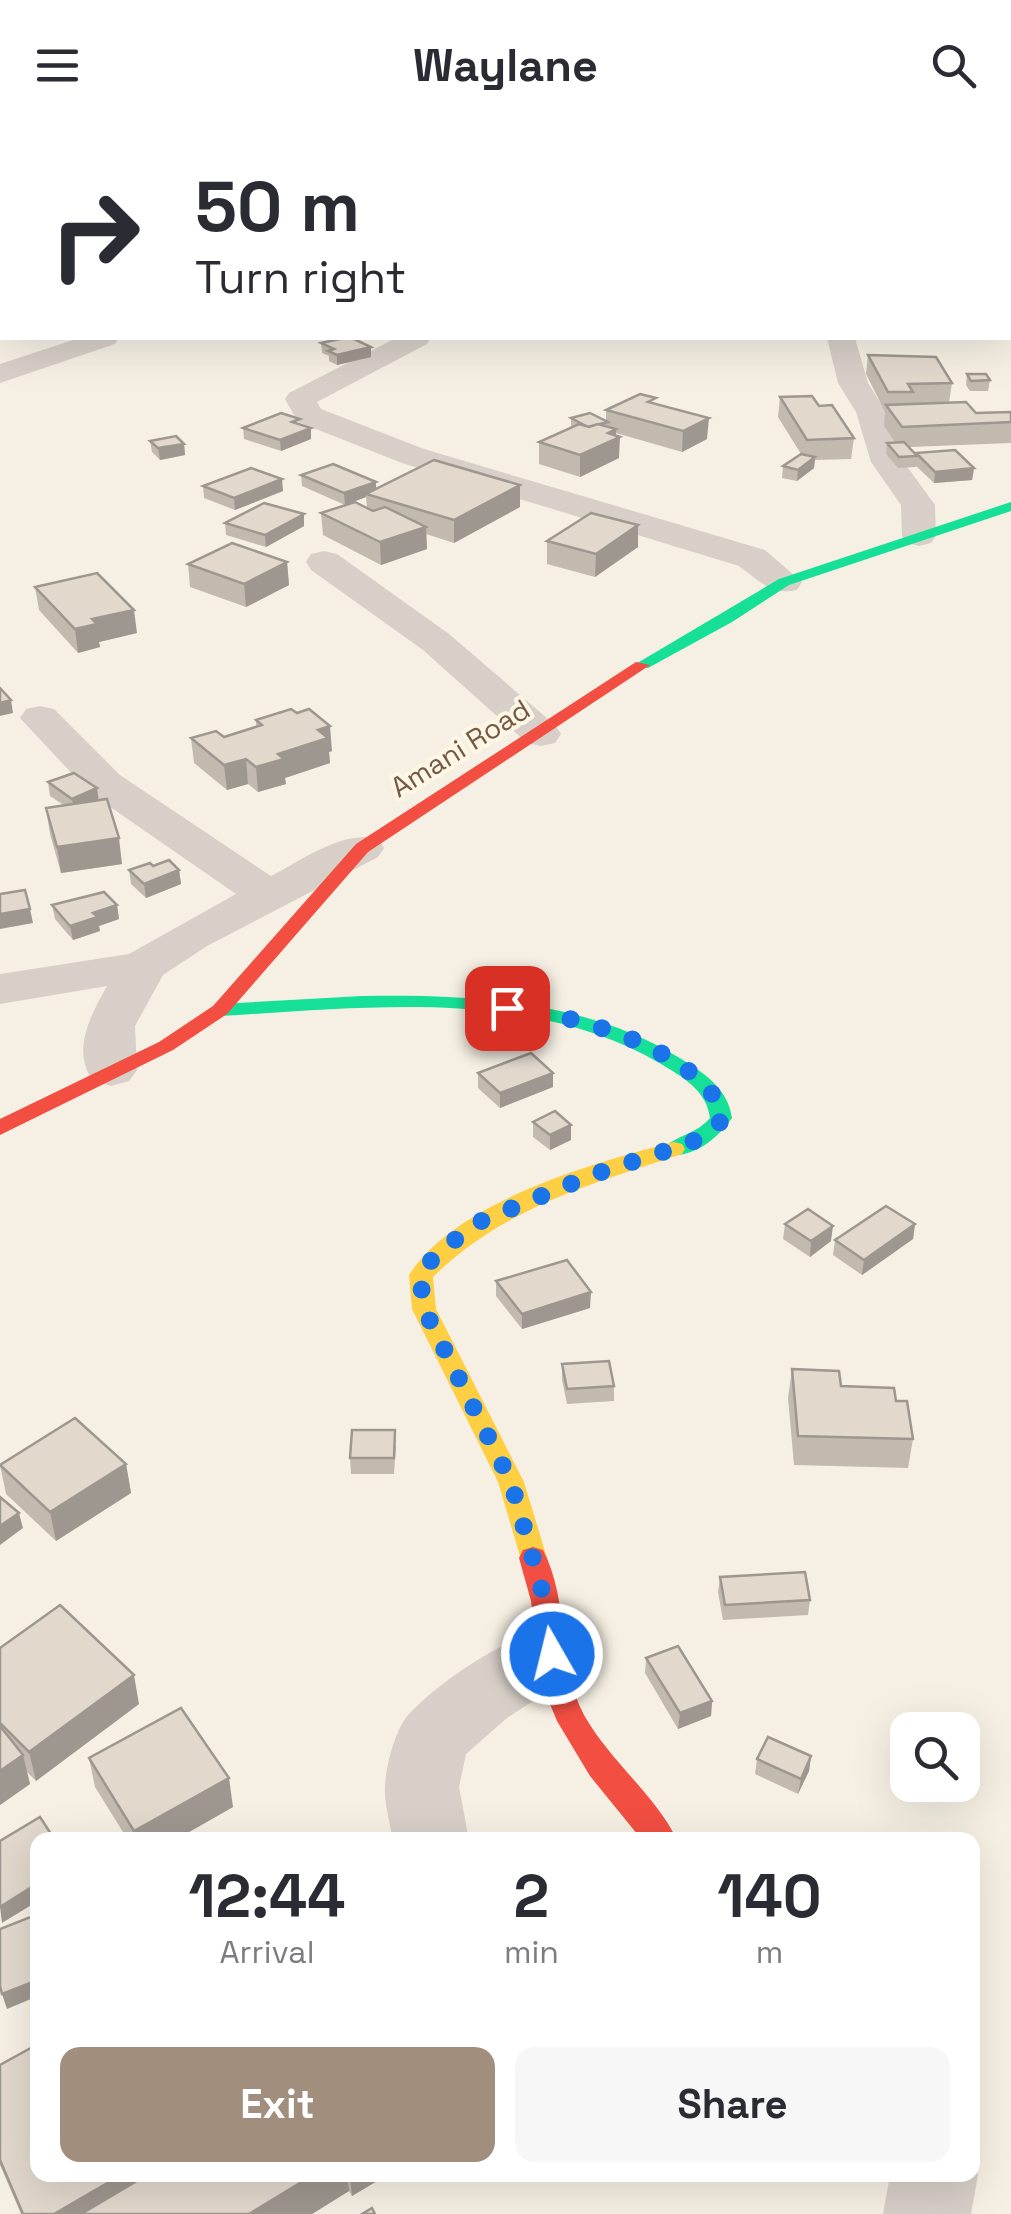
<!DOCTYPE html>
<style>
:root{--surface:#fff;--page:#f7f7f7;--text:#2b2b33;--muted:#7c7c81;--accent:#a28e7d}
body{margin:0;font-family:"Space Grotesk",sans-serif;background:var(--page);color:var(--text);height:100vh;display:flex;flex-direction:column;font-size:38px;white-space:nowrap}
*{box-sizing:border-box;margin:0}
p{font-size:32px;color:var(--muted)}
.icon{flex:none;width:55px;height:55px;fill:none;stroke:currentColor;stroke-width:2;stroke-linecap:round;stroke-linejoin:round}
.map{position:relative;flex:1;overflow:hidden}
.sheet{position:absolute;left:30px;top:1702px;width:950px;height:350px;display:flex;flex-direction:column;background:var(--surface);border-radius:20px;box-shadow:0 10px 40px #0002}
.sheet>*{flex:none}
.banner{position:absolute;left:0px;top:0px;width:1012px;height:210px;box-shadow:0 10px 40px #0002;background:#fff;color:var(--text);overflow:hidden}
.tools{position:absolute;left:890px;top:1582px;display:grid;gap:20px}
.tools a{display:grid;place-items:center;width:90px;height:90px;border-radius:20px;background:var(--surface);box-shadow:0 10px 40px #0002;font-size:50px}
.pin{position:absolute;display:grid;place-items:center;width:85px;height:85px;color:#fff;margin:-42px;border-radius:20px;box-shadow:0 5px 15px #0006}
.me{position:absolute;width:110px;margin:-55px;rotate:352deg;stroke-linejoin:round;filter:drop-shadow(0 0 8px #0008)}
.turn{display:flex;align-items:center;gap:35px;height:210px;padding:0 30px;font-size:45px}
.turn .icon{width:130px;height:130px;stroke-width:2.5}
.turn b{display:block;font-size:70px;line-height:85px}
.eta{display:flex;justify-content:space-evenly;align-items:center;height:170px;text-align:center}
.eta b{font-size:60px;font-weight:700;line-height:70px}
.primary-button{display:flex;gap:20px;margin-top:auto;padding:20px 30px}
.primary-button a{flex:1;height:115px;border-radius:20px;background:var(--accent);color:#fff;font-size:40px;font-weight:700;line-height:115px;text-align:center}
.primary-button a+a{background:var(--page);color:var(--text)}
header{display:flex;justify-content:space-between;align-items:center;height:130px;padding:0 30px;background:var(--surface);font-size:45px;font-weight:700}
.map>svg:first-child{display:block}
</style>
<header><svg class="icon" aria-label="menu" viewBox="0 0 24 24"><path d="M4 6h16M4 12h16M4 18h16"/></svg>Waylane<svg class="icon" aria-label="search" viewBox="0 0 24 24"><circle cx="10" cy="10" r="6"/><path d="M15 15l6 6"/></svg></header>
<div class="map">
<svg width="1011" height="2084" viewBox="0 0 1011 2084">
<rect width="100%" height="100%" fill="#f6f0e4"/>
<g fill="none" stroke-linecap="round" stroke-linejoin="round">
<!-- street -->
<g fill="#d7cfc8" fill-rule="evenodd">
<rect x="1010" y="25" width="1" height="14"/>
<path d="M79 208H119L115 214 0 253V234Z"/>
<path d="M396 208H431L427 214 317 272 321 279 424 319 765 420 802 452 797 460C772 466 758 450 739 436L402 333 298 292 285 269 289 263Z"/>
<path d="M827 208H855L868 253 886 282 903 331 935 375 936 406 931 413 919 416 907 413 902 406 901 375 871 332 856 282 838 253Z"/>
<path d="M324 421 337 424 449 504 555 595 561 604 555 613 541 616 527 613 423 520 311 440 306 432 311 424Z"/>
<path d="M40 576 54 579 120 645 271 746C303 730 342 700 378 709L384 718 378 727 207 816 163 845 135 896 137 940 129 951 111 956 93 951C71 920 91 885 107 856L0 874V844L129 824 236 764 90 663 20 588 26 579Z"/>
<path d="M552 1494 577 1503 587 1523 577 1543 507 1588 466 1624 459 1657 469 1710H393C390 1693 384 1673 385 1657 386 1636 395 1599 409 1584 445 1546 503 1511 552 1494Z"/>
<path d="M972 2033 978 2045 971 2084H883L890 2045H972Z"/>
</g>
<!-- fast -->
<g fill="#16e098" fill-rule="evenodd">
<path d="M1011 372V381L789 455 732 492 648 538 634 535 779 449Z"/>
<path d="M362 866C469 864 584 870 678 927 703 942 728 958 732 988 718 1008 692 1030 666 1024L663 1019C676 1005 697 1004 710 988 707 961 683 947 661 934 529 856 365 878 220 886L210 880 220 874Z"/>
</g>
<!-- slow -->
<path fill="#ffcf43" fill-rule="evenodd" d="M674 1012 682 1014 685 1019 682 1024C591 1054 503 1078 433 1147L436 1179 524 1352 547 1428 543 1436 533 1439 523 1436 498 1352 412 1179 409 1145C457 1071 593 1033 674 1012Z"/>
<!-- jam -->
<g fill="#f24e42" fill-rule="evenodd">
<path d="M636 532 650 535 368 722 227 884 173 920 0 1005V989L159 912 213 876 356 714Z"/>
<path d="M533 1417 543 1420C570 1472 557 1534 584 1585 609 1630 657 1667 677 1710H642L590 1646 557 1591 542 1555 531 1471 519 1428 523 1420Z"/>
</g>
</g>
<!-- wall -->
<g fill="#c2baaf">
<path d="M321 213 371 217V227L337 235 329 231V226L322 223Z"/>
<path d="M868 225 952 253 949 273 976 283 1011 282V313L910 317 916 324 974 338 972 350 934 353 916 336V337L898 338 886 324 887 313 895 312 884 296 885 282 866 244Z"/>
<path d="M967 244 990 250 988 261H970L966 255Z"/>
<path d="M780 267 819 276 854 308 851 329 815 330 814 338 797 351 782 348 783 336 801 324 778 287Z"/>
<path d="M656 274 707 309 682 322 616 303 619 328 580 347 539 334V312L571 298V288L606 292V280Z"/>
<path d="M300 295 311 298V309L281 321 244 309 243 298Z"/>
<path d="M150 311 184 314 185 325 160 330 152 322Z"/>
<path d="M301 345 376 352V359L520 377 454 413 426 404 427 419 381 435 323 405 321 383 367 378 366 367 345 375 302 356Z"/>
<path d="M203 356 283 361 235 380 204 368Z"/>
<path d="M304 384V396L266 417 226 405 225 393Z"/>
<path d="M547 411 638 417 595 447 547 434Z"/>
<path d="M287 432 289 455 246 477 190 457 188 434Z"/>
<path d="M35 457 137 503 99 512 100 517 78 523 39 480Z"/>
<path d="M256 590 332 621 329 622 330 633 285 648 286 654 258 662 248 654 227 660 194 633 191 608 224 607 256 597Z"/>
<path d="M48 652 99 671 122 734 61 743 50 704 46 678 65 676 50 666Z"/>
<path d="M153 736 179 740 181 754 146 768 131 754 129 740Z"/>
<path d="M52 775H117L119 789 99 796 100 801 73 810 55 789Z"/>
<path d="M478 943 553 957 500 978 478 958Z"/>
<path d="M533 992 571 995V1010L550 1020 533 1007Z"/>
<path d="M785 1094 831 1111 810 1127 783 1109Z"/>
<path d="M915 1094 913 1109 862 1145 833 1125 835 1110Z"/>
<path d="M496 1151 590 1178 522 1199 496 1166Z"/>
<path d="M562 1234 614 1256V1271L567 1274 562 1250Z"/>
<path d="M792 1239 841 1256 896 1271 913 1309 908 1338 794 1335 788 1268Z"/>
<path d="M396 1315 394 1344H351L350 1328Z"/>
<path d="M126 1334 131 1363 56 1411 6 1364 0 1335Z"/>
<path d="M720 1447 810 1470 808 1485 723 1490 718 1462Z"/>
<path d="M0 1518 139 1574 36 1651 27 1642 30 1654 0 1675Z"/>
<path d="M646 1528 712 1571 711 1586 678 1599 645 1543Z"/>
<path d="M811 1626 809 1641 798 1664 755 1644 757 1629Z"/>
<path d="M89 1628 233 1677 175 1710H128L95 1657Z"/>
<path d="M0 1935 38 2045H387L352 2066 349 2061 312 2084H21L0 2035Z"/>
</g>
<!-- shaded-wall -->
<g fill="#9e978f">
<path d="M371 217V227L337 235V225Z"/>
<path d="M709 288 707 309 682 322 683 301Z"/>
<path d="M311 298V309L281 321 280 310Z"/>
<path d="M616 299V309L620 307 619 328 580 347V325L608 303Z"/>
<path d="M184 314 185 325 160 330 158 318Z"/>
<path d="M815 327 814 338 797 351 798 340Z"/>
<path d="M974 338 972 350 934 353 935 342Z"/>
<path d="M282 349 283 361 235 380 234 368Z"/>
<path d="M376 352V363L366 364V367L345 375 344 363Z"/>
<path d="M520 355V377L454 413V390Z"/>
<path d="M304 384V396L266 417 265 405Z"/>
<path d="M638 395V417L595 447 596 424Z"/>
<path d="M426 397 427 419 381 435 380 412Z"/>
<path d="M287 432 289 455 246 477 244 454Z"/>
<path d="M134 480 137 503 99 512 100 517 78 523 75 499 92 489Z"/>
<path d="M11 570 13 583 0 586V573Z"/>
<path d="M330 596 332 621 329 622 330 633 285 648 286 654 258 662 256 637 318 600Z"/>
<path d="M246 629 248 654 227 660 224 635Z"/>
<path d="M97 658 99 672 74 682 72 669Z"/>
<path d="M119 708 122 734 61 743 57 717Z"/>
<path d="M179 740 181 754 146 768 144 754Z"/>
<path d="M117 775 119 789 99 796 100 801 73 810 70 796 93 783Z"/>
<path d="M30 779 33 793 0 799V784Z"/>
<path d="M553 943V957L500 978V963Z"/>
<path d="M571 995V1010L550 1020V1005Z"/>
<path d="M915 1094 913 1109 862 1145 864 1130Z"/>
<path d="M833 1096 831 1111 810 1127 811 1111Z"/>
<path d="M591 1162 590 1178 522 1199V1184Z"/>
<path d="M126 1334 131 1363 56 1411 50 1382Z"/>
<path d="M19 1383 23 1398 0 1415V1396Z"/>
<path d="M134 1545 139 1574 36 1651 29 1622Z"/>
<path d="M712 1571 711 1586 678 1599 680 1583Z"/>
<path d="M23 1625 30 1654 0 1675V1641Z"/>
<path d="M811 1626 809 1641 798 1664 801 1649Z"/>
<path d="M229 1648 233 1677 175 1710H136L134 1701Z"/>
<path d="M38 1753V1771L2 1793 0 1777Z"/>
<path d="M38 1850V1866L7 1879 2 1864Z"/>
<path d="M121 2045H172L106 2084H54Z"/>
<path d="M313 2045H347L349 2061 312 2084H249Z"/>
<path d="M350 2045H387L352 2066Z"/>
</g>
<!-- building -->
<g fill="#e2d8cc" stroke="#9e978f" stroke-width="2.5">
<path d="M344 208H352L371 217 337 225 328 221 334 219 321 213Z"/>
<path d="M868 225 936 227 952 253 908 254 913 262H888Z"/>
<path d="M967 244H986L990 250 971 251Z"/>
<path d="M640 264 656 268 648 272 709 288 683 301 606 280Z"/>
<path d="M812 266 819 276 832 275 854 308 807 310 780 267Z"/>
<path d="M966 272 976 283 1011 282V292L902 297 886 275Z"/>
<path d="M281 283 300 289 292 292 311 298 280 310 243 298Z"/>
<path d="M590 283 608 292 588 297 571 288Z"/>
<path d="M579 294 589 297 598 294 616 299 608 303 620 307 580 325 539 312Z"/>
<path d="M176 306 184 314 158 318 150 311Z"/>
<path d="M904 312 917 326 899 327 887 313Z"/>
<path d="M955 320 974 338 935 342 916 323Z"/>
<path d="M801 324 815 327 798 340 783 336Z"/>
<path d="M434 330 520 355 454 390 366 364Z"/>
<path d="M333 334 376 352 344 363 301 345Z"/>
<path d="M251 338 282 349 234 368 203 356Z"/>
<path d="M355 372 373 381 385 377 426 397 380 412 321 383Z"/>
<path d="M264 373 304 384 265 405 225 393Z"/>
<path d="M591 383 638 395 596 424 547 411Z"/>
<path d="M232 413 287 432 244 454 188 434Z"/>
<path d="M97 443 134 480 92 489 97 494 75 499 35 457Z"/>
<path d="M0 558 11 570 0 573Z"/>
<path d="M291 579 297 583 309 579 330 596 318 600 328 608 278 624 284 629 256 637 246 629 224 635 191 608 216 601 224 607 262 595 256 590Z"/>
<path d="M74 643 97 658 72 669 48 652Z"/>
<path d="M107 669 119 708 57 717 46 678Z"/>
<path d="M169 730 179 740 144 754 129 740 150 733 153 736Z"/>
<path d="M25 760 30 779 0 784V764Z"/>
<path d="M104 762 117 775 93 783 98 787 70 796 52 775Z"/>
<path d="M531 923 553 943 500 963 478 943Z"/>
<path d="M555 981 571 995 550 1005 533 992Z"/>
<path d="M886 1076 915 1094 864 1130 835 1110Z"/>
<path d="M808 1079 833 1096 811 1111 785 1094Z"/>
<path d="M567 1130 591 1162 522 1184 496 1151Z"/>
<path d="M609 1231 614 1256 567 1259 562 1234Z"/>
<path d="M792 1239 839 1241 841 1256 894 1258 896 1271H907L913 1309 798 1306Z"/>
<path d="M75 1288 126 1334 50 1382 0 1335Z"/>
<path d="M352 1300H395L394 1328H350Z"/>
<path d="M0 1367 19 1383 0 1396Z"/>
<path d="M805 1442 810 1470 725 1475 720 1447Z"/>
<path d="M60 1475 134 1545 29 1622 0 1593V1518Z"/>
<path d="M678 1516 712 1571 680 1583 646 1528Z"/>
<path d="M181 1578 229 1648 134 1701 89 1628Z"/>
<path d="M0 1596 23 1625 0 1641Z"/>
<path d="M768 1607 811 1626 801 1649 757 1629Z"/>
<path d="M40 1687 55 1710H38V1753L0 1777V1711Z"/>
<path d="M38 1784V1850L2 1864 0 1856V1799Z"/>
<path d="M38 1914V2045H121L54 2084H23L0 2030V1935Z"/>
<path d="M147 2045H313L249 2084H81Z"/>
<path d="M372 2078 375 2084H362Z"/>
</g>
<g fill="none" stroke-linecap="round" stroke-linejoin="round">
<!-- route -->
<path stroke="#1a73e8" stroke-width="18" stroke-dasharray="0 32.4" d="M507 878C572 884 694 917 723 982L720 992 708 1003 690 1013 592 1045 479 1092 436 1124 420 1146 424 1179 511 1352 545 1471 552 1524"/>
</g>
<g text-anchor="middle" dominant-baseline="central" stroke-width="8" stroke-linejoin="round" paint-order="stroke">
<!-- far-street labels -->
<g font-size="28" fill="#745945" stroke="#fff7e5">
<text transform="translate(460 618) rotate(-32)">Amani Road</text>
</g>
</g>
</svg>
<div class="tools">
<a><svg class="icon" aria-label="search" viewBox="0 0 24 24"><circle cx="10" cy="10" r="6"/><path d="M15 15l6 6"/></svg></a>
</div>
<div class="pin" style="left:507px;top:878px;background:#d93025"><svg class="icon" aria-label="arrive" viewBox="0 0 24 24"><path d="M6 21V4h12l-3 4 3 4H6"/></svg></div>
<svg class="me" style="left:552px;top:1524px" viewBox="-20 -20 40 40"><circle r="17" fill="#1a73e8" stroke="#fff" stroke-width="3"/><path d="M0-11L8 9 0 5-8 9z" fill="#fff"/></svg>
<div class="banner">
<div class="turn"><svg class="icon" aria-label="right" viewBox="0 0 24 24"><path d="M7 20v-9h11M14 6l5 5-5 5"/></svg><div><b>50 m</b>Turn right</div></div>
</div>
<section class="sheet">
<div class="eta">
<div><b>12:44</b><p>Arrival</p></div>
<div><b>2</b><p>min</p></div>
<div><b>140</b><p>m</p></div>
</div>
<div class="primary-button"><a>Exit</a><a>Share</a></div>
</section>
</div>
